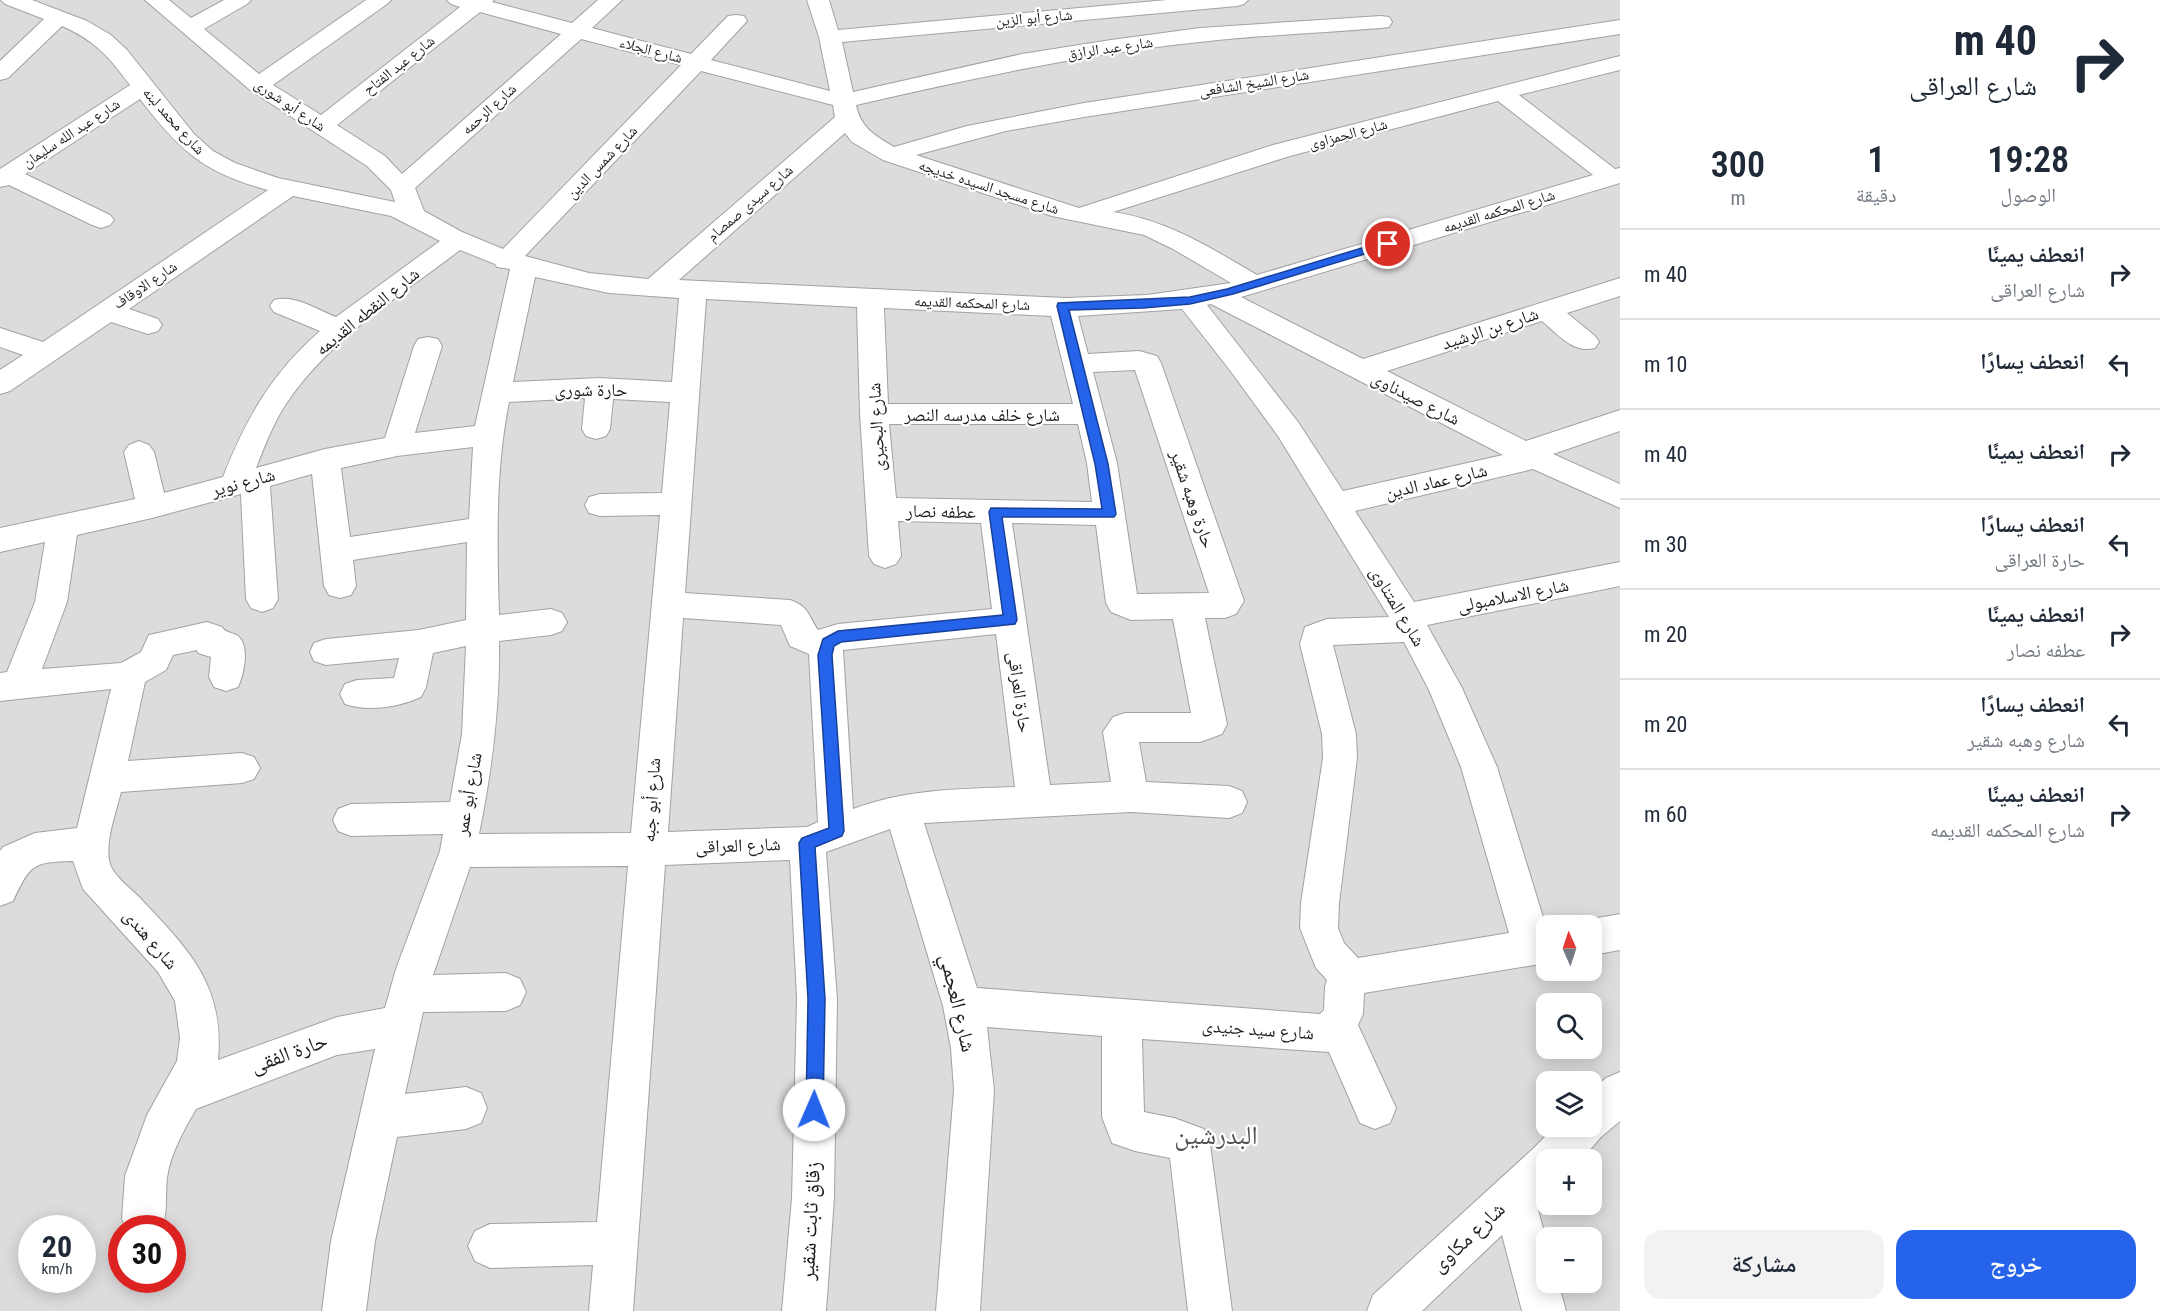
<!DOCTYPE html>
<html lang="ar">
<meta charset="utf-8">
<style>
:root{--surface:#fff;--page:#f2f2f3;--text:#1f2937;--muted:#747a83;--line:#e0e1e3;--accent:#2563eb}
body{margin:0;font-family:"Roboto Condensed","Noto Naskh Arabic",sans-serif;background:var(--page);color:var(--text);direction:rtl;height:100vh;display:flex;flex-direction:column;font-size:22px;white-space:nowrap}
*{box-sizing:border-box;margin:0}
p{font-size:20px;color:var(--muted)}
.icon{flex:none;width:33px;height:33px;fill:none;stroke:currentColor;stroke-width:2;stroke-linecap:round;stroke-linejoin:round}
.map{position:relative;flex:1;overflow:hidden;direction:ltr}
.sheet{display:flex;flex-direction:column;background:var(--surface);width:540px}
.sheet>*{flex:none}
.guide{background:#fff;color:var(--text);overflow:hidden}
.needle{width:39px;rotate:357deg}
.fabs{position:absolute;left:1536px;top:915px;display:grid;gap:12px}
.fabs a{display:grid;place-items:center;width:66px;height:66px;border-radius:12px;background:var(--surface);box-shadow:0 3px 15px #0003;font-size:30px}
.speed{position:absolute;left:18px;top:1215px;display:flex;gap:12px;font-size:30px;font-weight:700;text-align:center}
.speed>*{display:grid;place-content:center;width:78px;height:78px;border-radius:50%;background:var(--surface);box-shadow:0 3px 15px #0003;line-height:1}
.speed small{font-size:15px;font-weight:400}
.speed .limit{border:9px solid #d22;background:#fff;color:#111}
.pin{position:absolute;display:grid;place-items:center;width:51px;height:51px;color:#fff;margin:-26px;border:3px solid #fff;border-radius:50%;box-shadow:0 2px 6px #0007}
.me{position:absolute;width:66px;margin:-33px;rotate:1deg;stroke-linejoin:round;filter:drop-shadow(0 0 4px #0008)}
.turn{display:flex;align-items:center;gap:21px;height:126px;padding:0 24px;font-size:27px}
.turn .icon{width:78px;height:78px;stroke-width:2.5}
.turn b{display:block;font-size:42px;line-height:51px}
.eta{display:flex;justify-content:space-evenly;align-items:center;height:102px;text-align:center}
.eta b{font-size:36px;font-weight:600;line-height:42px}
.primary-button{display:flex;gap:12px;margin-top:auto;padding:12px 24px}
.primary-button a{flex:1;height:69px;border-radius:18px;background:var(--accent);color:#fff;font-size:24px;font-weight:600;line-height:69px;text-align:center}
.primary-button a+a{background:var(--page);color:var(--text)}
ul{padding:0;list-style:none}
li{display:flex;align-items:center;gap:18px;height:90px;padding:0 24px;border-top:2px solid var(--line)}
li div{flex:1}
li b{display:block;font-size:22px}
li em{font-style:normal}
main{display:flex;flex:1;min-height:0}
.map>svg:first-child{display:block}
</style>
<main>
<section class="sheet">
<div class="guide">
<div class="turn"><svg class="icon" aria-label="right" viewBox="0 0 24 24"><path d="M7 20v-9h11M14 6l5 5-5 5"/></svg><div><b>40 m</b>شارع العراقى</div></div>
</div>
<div class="eta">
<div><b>19:28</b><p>الوصول</p></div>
<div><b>1</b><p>دقيقة</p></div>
<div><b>300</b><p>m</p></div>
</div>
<ul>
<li><svg class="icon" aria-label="right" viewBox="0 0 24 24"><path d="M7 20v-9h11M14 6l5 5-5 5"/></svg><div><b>انعطف يمينًا</b><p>شارع العراقى</p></div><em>40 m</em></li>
<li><svg class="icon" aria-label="left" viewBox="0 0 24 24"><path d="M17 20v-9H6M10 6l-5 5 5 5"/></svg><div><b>انعطف يسارًا</b></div><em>10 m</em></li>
<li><svg class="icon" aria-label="right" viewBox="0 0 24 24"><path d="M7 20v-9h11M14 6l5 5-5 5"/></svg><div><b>انعطف يمينًا</b></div><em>40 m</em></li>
<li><svg class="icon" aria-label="left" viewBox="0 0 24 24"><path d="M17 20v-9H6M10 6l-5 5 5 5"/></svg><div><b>انعطف يسارًا</b><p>حارة العراقى</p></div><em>30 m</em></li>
<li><svg class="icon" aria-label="right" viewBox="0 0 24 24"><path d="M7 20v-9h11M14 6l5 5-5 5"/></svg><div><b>انعطف يمينًا</b><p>عطفه نصار</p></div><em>20 m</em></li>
<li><svg class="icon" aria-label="left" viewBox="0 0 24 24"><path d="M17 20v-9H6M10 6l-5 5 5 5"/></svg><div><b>انعطف يسارًا</b><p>شارع وهبه شقير</p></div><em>20 m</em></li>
<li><svg class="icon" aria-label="right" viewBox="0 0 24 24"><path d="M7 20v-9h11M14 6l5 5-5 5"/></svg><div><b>انعطف يمينًا</b><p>شارع المحكمه القديمه</p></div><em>60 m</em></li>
</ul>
<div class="primary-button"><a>خروج</a><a>مشاركة</a></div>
</section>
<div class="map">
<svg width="1620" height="1311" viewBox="0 0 1620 1311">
<rect width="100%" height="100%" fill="#efeae5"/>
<!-- residential -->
<path fill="#dddbdc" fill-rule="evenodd" d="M0 0H1620V1311H0ZM1546 926H1592V970H1546ZM1546 1004H1592V1048H1546ZM1546 1082H1592V1126H1546ZM1546 1160H1592V1204H1546ZM32 1228H82V1280H32ZM122 1228H172V1280H122ZM1546 1238H1592V1282H1546Z"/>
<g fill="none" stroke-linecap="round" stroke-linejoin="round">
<!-- minor casing -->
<g stroke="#a2a2a2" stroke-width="2">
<g id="minor">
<path d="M1 0H32L87 21 111 35 127 50 194 134 213 151 235 163 278 178 395 202 391 190 367 166 250 90 145 0H169L191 18 224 0H251L247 4 204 29 259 74 366 0H391L387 4 273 85 321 115 460 7 451 4 447 0H494L492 2 572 23 598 0H622L592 28 691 54 728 16 736 15 744 16 747 21 711 60 830 91 819 37 807 0H829L838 30 1167 0H1248L1244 4 1237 6 842 42 853 92 1022 54 1111 40 1200 28 1381 16 1389 17 1392 22 1389 27 1381 28C1321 33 1260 35 1200 42 1083 54 970 79 856 105 861 128 874 135 894 147L967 126 1084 103 1620 20V34L1084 117 1006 131 916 155 1079 208 1273 145 1620 56V70L1519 95 1615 169 1620 168V183L1241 297 1363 359 1620 278V296L1567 313 1595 336 1599 342 1595 348C1573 354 1558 334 1542 321L1387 371 1526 441 1620 410V431L1553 454 1620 484V508L1533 469 1355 511 1414 602 1620 562V586L1427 625 1462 688 1497 767 1546 927V963L1364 993 1363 1014 1358 1025 1396 1108 1390 1123 1375 1129 1360 1123 1329 1052 1142 1039 1144 1112 1174 1118 1204 1129 1210 1144 1232 1311H1188L1170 1158 1135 1151 1112 1143 1102 1117V1036L987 1027 994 1090 980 1311H936L954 1090 951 1048 943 1006 890 829 826 852 837 999 834 1198 826 1311H782L792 1198 797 999 790 860 665 865 633 1311H589L593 1265 490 1268 475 1261 468 1246 475 1231 490 1224 597 1222 628 866 470 867 433 975 506 973 520 979 526 992 520 1005 506 1011 423 1012 405 1094 466 1087 481 1093 487 1108 481 1123 466 1129 397 1137 375 1241 366 1311H322L331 1241 375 1049 337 1055 196 1109C184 1130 170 1154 167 1178 165 1195 168 1212 162 1228H126L122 1219 125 1176 147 1115 177 1061 180 1038 175 1001 158 972 83 889 73 861C32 862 30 865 13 901L0 906V851L3 847 35 833 77 828 111 689 0 701V673L7 672 35 602 45 542 0 552V528L135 499 124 452 129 445 139 441 149 445 154 452 164 493 223 477C247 417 271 374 320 331L274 312 270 306 274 300C294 294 318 310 336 317L440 241 391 216 293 196 129 309 158 319 162 325 158 331 148 334 111 322 10 391 0 394V370L23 355 0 347V328L43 342 268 190C204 173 180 151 140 99L25 174 110 215 114 220 110 225 101 228 92 225 9 185 0 187V169L130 85C109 57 96 41 62 26L8 78 0 80V61L44 19 5 4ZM480 12 561 34 402 174 385 156 337 125ZM581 39 681 65 503 249 462 232 424 211 415 188ZM701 71 833 105 835 117 648 279 589 273 525 256ZM1498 101 1593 175 1257 275C1211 248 1167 220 1113 212L1290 156ZM845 133 852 142 883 160 1052 216 1144 235 1173 249 1231 283 1147 295 1066 298 679 280ZM460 250 495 264 497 267 510 269 475 426 415 433 442 346 438 339 428 337 418 339 414 346 385 438 325 449 256 468C265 445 274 421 288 401 331 338 400 296 460 250ZM535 277 609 293 679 298 672 382 600 378 513 382ZM706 299 857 307 860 414 869 556 874 564 885 568 896 564 901 556 898 521 981 523 992 609 838 624 818 630C808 616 810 607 790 600L685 593ZM1211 304 1503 455 1343 491 1298 422 1207 305ZM884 308 1051 316 1073 404H888ZM1182 309 1229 369 1278 436 1389 617 1327 619 1305 627 1300 644 1322 734 1323 758 1301 903 1300 928 1316 968 1327 980 1325 987 1324 1010 1320 1014 977 988 924 823 1131 812 1229 818 1242 813 1247 802 1242 791 1229 786 1146 782 1139 742H1200L1222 734 1227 724 1205 618H1225L1236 614 1244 601 1161 363 1157 356 1139 351 1088 354 1078 316ZM1135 370 1209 593 1137 594 1117 463 1093 372ZM585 398 582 429 586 436 596 439 606 436 610 429 613 399 670 402 662 493 600 494 589 497 585 505 589 513 600 516 660 515 631 833 479 834C492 770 500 707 499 641L551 635 562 631 567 622 562 613 551 609 499 615C497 545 495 471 509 402ZM889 424H1078L1087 463 1092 502 896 498ZM473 447 469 519 350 537 341 468 397 456ZM312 474 324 586 329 595 340 598 351 595 356 586 353 560 467 542 466 620 419 630 326 639 314 643 310 652 314 661 326 665 399 658 394 678 357 680 345 684 340 694 345 704C368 712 399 707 421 697L426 687 433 653 466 646 462 734 450 802 351 804 338 809 333 820 338 831 351 836 443 834 440 851 396 969 385 1008 337 1017 218 1060C225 985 188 949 140 898 131 889 114 876 110 864 104 843 116 813 121 792L242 783 254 779 260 768 254 757 242 753 128 761 145 682 166 670 173 655 197 650 198 653 211 657 209 677 214 687 226 691 238 687C244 674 250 646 238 636 232 632 225 633 222 627L207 622 149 635 141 652 121 663 42 669 67 602 77 535 152 518 241 494 246 599 251 608 262 612 273 608 278 599 270 486ZM1012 523 1096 525 1106 603 1111 612 1131 620 1173 619 1191 713H1125L1113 717 1103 732 1111 782 1050 785ZM683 618 781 625 790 646 809 654 818 822 807 827 668 832ZM996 634 1015 787C960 789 906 789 853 809L843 650ZM1404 642 1429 690 1461 767 1509 933 1358 958 1344 943 1338 928 1339 903 1357 758 1356 734 1333 645Z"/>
<path d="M1620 914V950L1592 955V926L1579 924 1592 919Z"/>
<path d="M1620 1072V1121L1601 1137 1581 1160H1546V1193L1536 1202 1546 1240V1282H1558L1566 1311H1522L1502 1235 1422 1311H1367L1373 1295 1535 1147 1555 1126H1592V1091L1606 1078Z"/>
</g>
</g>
<!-- minor -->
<use href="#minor" fill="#fff" fill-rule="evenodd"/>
</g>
<!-- route -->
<path fill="#2563eb" stroke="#184099" stroke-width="1.5" d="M1388 240 1393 244 1391 246 1233 294 1190 304 1143 308 1069 310 1108 464 1116 514 1114 517H1002L1017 620 1015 624 841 642 834 646 832 655 844 831 842 836 815 847 825 999 823 1110 821 1116 814 1118 808 1116 806 1110 808 999 799 843 802 838 829 828 818 655 823 639 838 631 1003 615 989 512 991 508 1102 509 1095 464 1057 306 1058 303 1190 297 1227 289Z"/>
<g text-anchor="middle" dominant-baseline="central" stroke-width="4.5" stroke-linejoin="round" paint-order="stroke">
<!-- far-street labels -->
<g font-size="15" fill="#1e1e1e" stroke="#fff">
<text transform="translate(1034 18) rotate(-5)">شارع أبو الزين</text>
<text transform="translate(1110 48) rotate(-8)">شارع عبد الرازق</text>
<text transform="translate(651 50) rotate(15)">شارع الجلاء</text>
<text transform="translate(399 65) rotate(-38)">شارع عبد الفتاح</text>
<text transform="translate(1254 83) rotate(-9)">شارع الشيخ الشافعى</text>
<text transform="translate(290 105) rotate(34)">شارع أبو شورى</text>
<text transform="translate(489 109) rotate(-42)">شارع الرحمه</text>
<text transform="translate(174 121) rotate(48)">شارع محمد لبنه</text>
<text transform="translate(71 133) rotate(-33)">شارع عبد الله سليمان</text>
<text transform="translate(1348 134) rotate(-15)">شارع الحمزاوى</text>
<text transform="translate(602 162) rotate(-46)">شارع شمس الدين</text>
<text transform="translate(989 187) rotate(18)">شارع مسجد السيده خديجه</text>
<text transform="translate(750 203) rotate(-41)">شارع سيدى صمصام</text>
<text transform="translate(1499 211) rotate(-17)">شارع المحكمه القديمه</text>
<text transform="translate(145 285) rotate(-34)">شارع الاوقاف</text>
<text transform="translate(972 303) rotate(2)">شارع المحكمه القديمه</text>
</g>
<!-- street labels -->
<g font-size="18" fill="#1e1e1e" stroke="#fff">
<text transform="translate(367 311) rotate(-39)">شارع النقطه القديمه</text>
<text transform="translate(1490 328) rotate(-18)">شارع بن الرشيد</text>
<text x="591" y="389">حارة شورى</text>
<text transform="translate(1416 398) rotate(27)">شارع صيدناوى</text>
<text x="982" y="414">شارع خلف مدرسه النصر</text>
<text transform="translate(876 427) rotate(-93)">شارع البحيرى</text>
<text transform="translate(1436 481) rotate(-13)">شارع عماد الدين</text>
<text transform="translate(243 482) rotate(-15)">شارع نوير</text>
<text transform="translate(1193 499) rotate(71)">حارة وهبه شقير</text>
<text transform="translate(941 511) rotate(1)">عطفه نصار</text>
<text transform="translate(1513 595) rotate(-11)">شارع الاسلامبولى</text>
<text transform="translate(1398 606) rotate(59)">شارع المتناوى</text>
<text transform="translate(1020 692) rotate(82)">حارة العراقى</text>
<text transform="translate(468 794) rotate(-80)">شارع أبو عمر</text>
<text transform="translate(651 800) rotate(-86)">شارع أبو جبه</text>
<text transform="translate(738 845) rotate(-2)">شارع العراقى</text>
<text transform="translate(151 939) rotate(49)">شارع هندى</text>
<text transform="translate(1258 1029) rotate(4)">شارع سيد جنيدى</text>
</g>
<!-- near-street labels -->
<g font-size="21" fill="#1e1e1e" stroke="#fff">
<text transform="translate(958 1003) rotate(77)">شارع العجمي</text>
<text transform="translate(289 1053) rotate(-20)">حارة الفقى</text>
<text transform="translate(810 1221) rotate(-87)">زقاق ثابت شقير</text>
<text transform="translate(1468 1237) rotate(-43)">شارع مكاوى</text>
</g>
<!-- near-quarter labels -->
<g font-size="26" fill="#515151" stroke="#fff">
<text x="1216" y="1135">البدرشين</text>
</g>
</g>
</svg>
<div class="fabs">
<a><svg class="needle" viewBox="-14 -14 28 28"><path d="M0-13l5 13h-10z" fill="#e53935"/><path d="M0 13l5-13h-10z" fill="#747a83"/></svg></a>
<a><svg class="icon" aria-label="search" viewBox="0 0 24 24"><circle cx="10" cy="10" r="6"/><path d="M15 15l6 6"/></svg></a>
<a><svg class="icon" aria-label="layers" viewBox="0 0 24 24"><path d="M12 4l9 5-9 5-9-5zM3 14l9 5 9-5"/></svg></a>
<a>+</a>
<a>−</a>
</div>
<div class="speed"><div>20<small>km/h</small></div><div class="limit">30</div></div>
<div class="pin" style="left:1388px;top:244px;background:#d93025"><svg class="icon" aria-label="arrive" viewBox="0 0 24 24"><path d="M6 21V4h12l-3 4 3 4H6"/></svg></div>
<svg class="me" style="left:814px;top:1110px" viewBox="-20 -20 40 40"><circle r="19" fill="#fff"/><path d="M0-13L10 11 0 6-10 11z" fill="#2563eb"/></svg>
</div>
</main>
